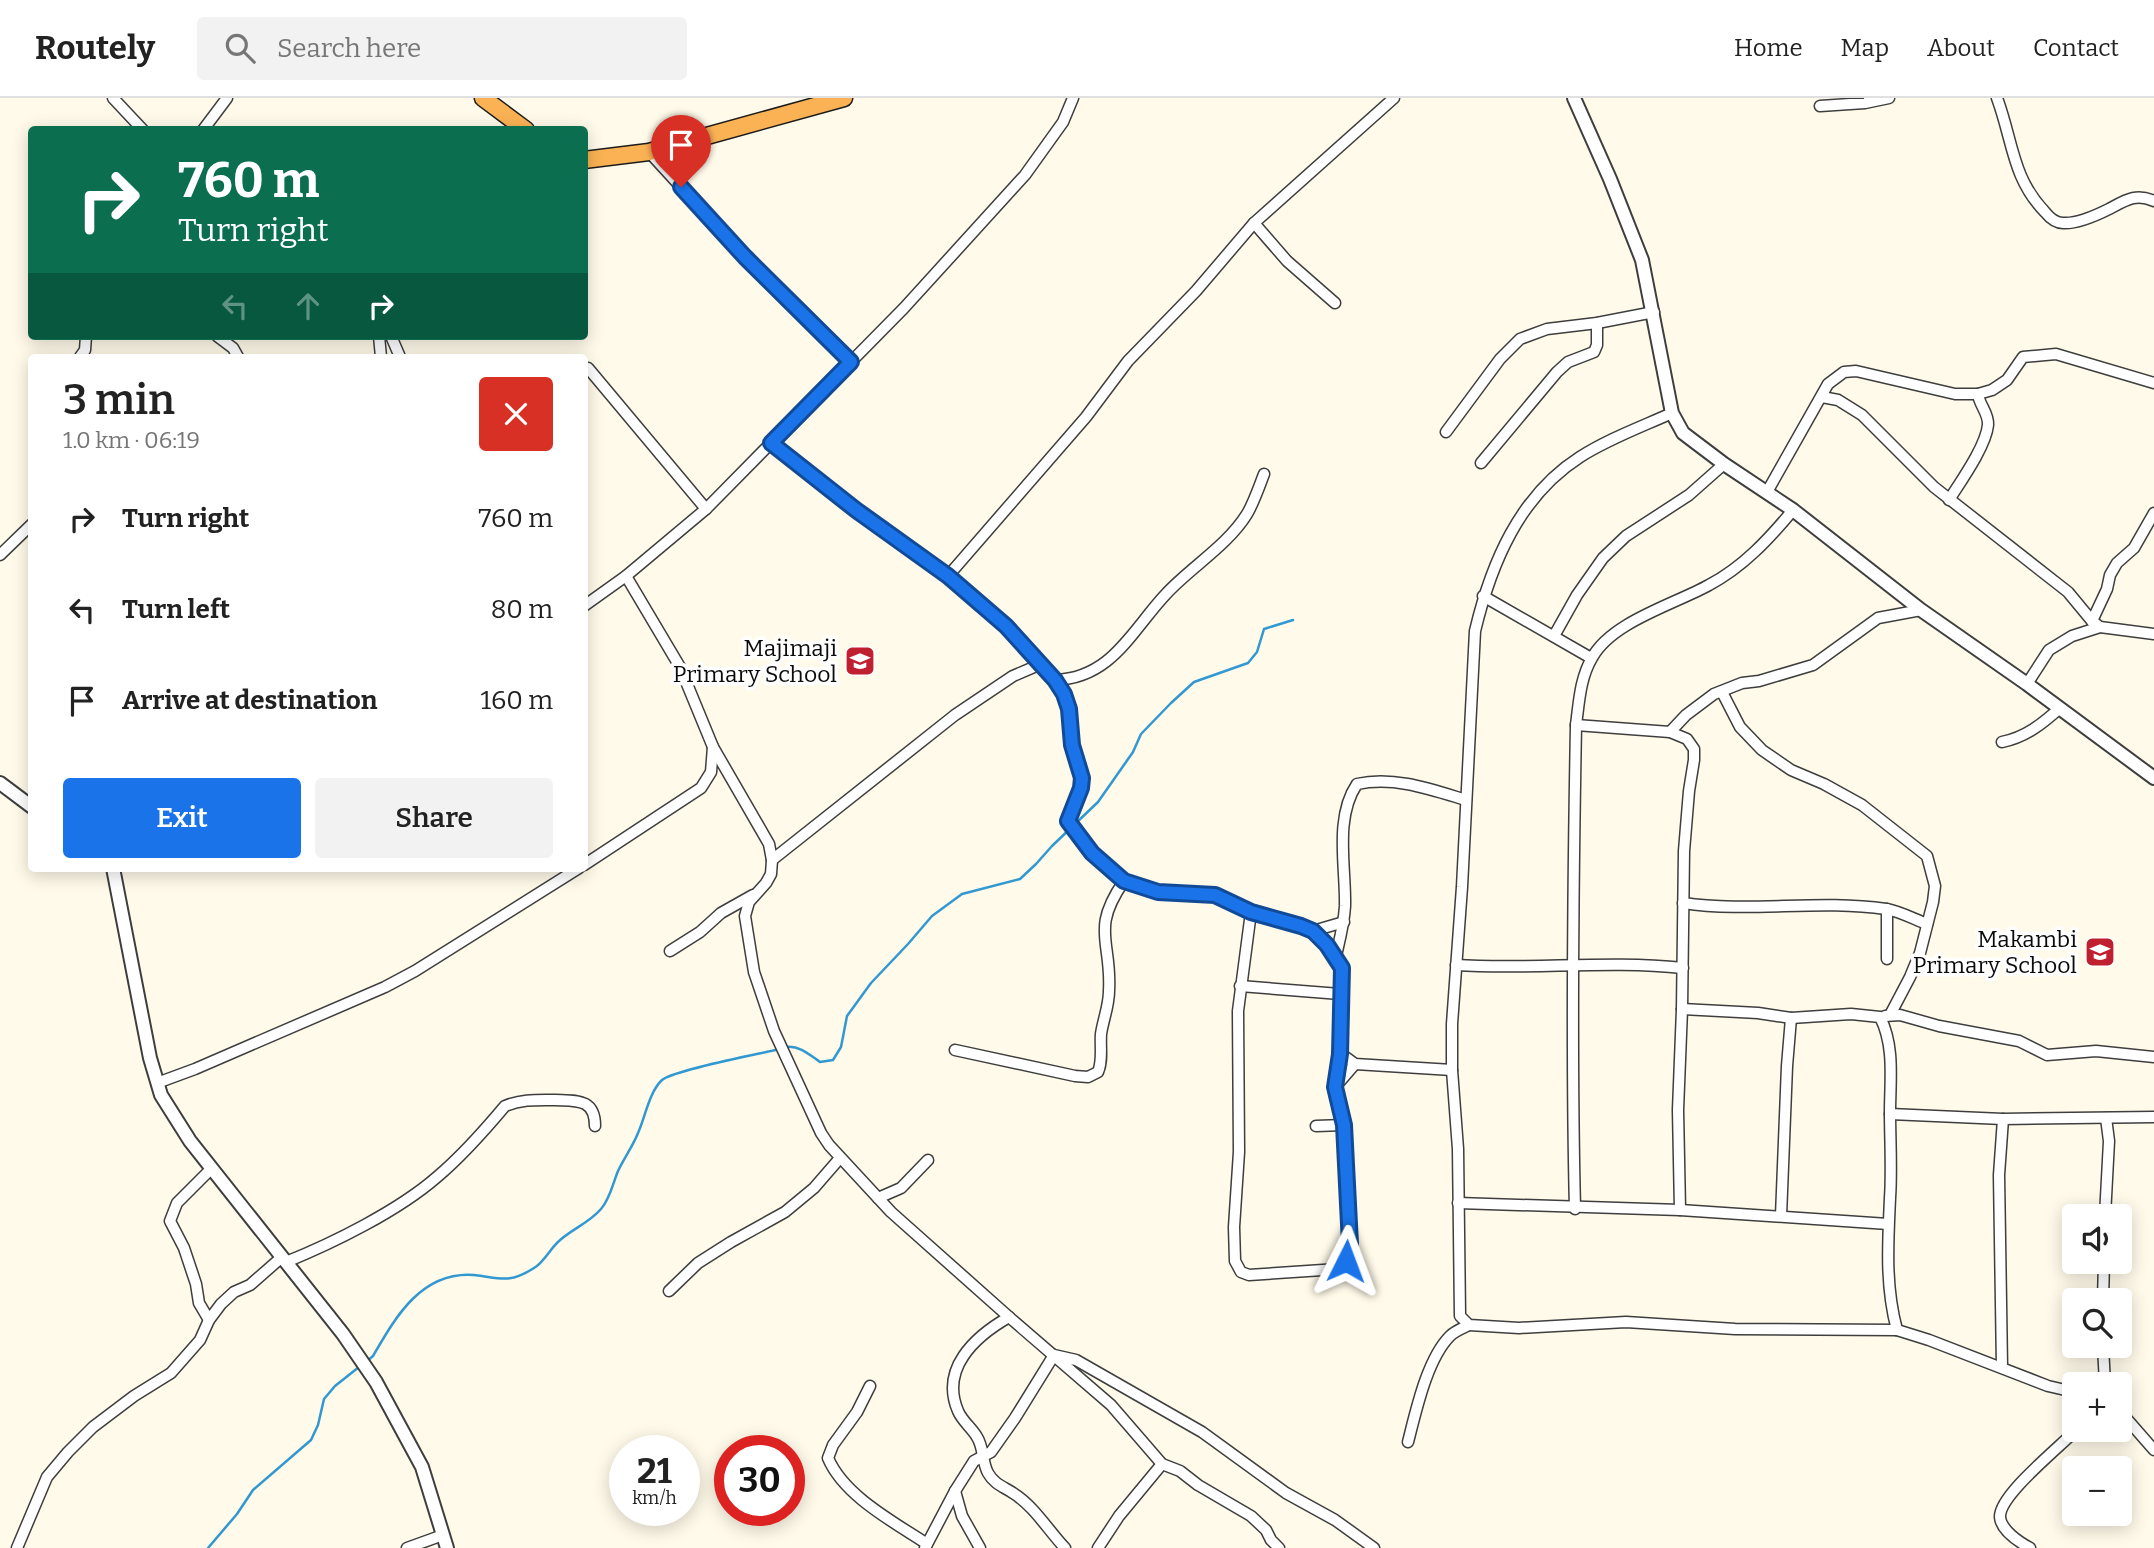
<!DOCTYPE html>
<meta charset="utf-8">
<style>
:root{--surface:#fff;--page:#f2f2f2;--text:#222;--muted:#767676;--line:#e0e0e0;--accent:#1a73e8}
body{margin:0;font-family:Bitter,serif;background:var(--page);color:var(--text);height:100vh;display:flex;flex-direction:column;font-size:26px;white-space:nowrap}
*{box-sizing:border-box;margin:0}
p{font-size:23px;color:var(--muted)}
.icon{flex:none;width:38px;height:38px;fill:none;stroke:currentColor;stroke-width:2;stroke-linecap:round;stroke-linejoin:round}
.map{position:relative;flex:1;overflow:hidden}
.sheet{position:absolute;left:28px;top:256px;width:560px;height:518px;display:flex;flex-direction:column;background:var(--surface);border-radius:7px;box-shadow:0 4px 18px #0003}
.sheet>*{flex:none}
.banner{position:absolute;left:28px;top:28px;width:560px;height:214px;border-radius:7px;box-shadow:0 4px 18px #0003;background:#0b6e4f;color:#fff;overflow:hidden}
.tools{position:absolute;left:2062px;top:1106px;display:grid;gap:14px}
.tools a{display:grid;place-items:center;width:70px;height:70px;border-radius:7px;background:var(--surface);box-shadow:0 4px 18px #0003;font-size:35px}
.speed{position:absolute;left:609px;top:1337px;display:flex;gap:14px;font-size:35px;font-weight:700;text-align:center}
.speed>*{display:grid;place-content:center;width:91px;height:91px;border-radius:50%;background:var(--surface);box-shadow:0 4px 18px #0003;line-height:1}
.speed small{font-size:18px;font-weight:400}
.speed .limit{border:10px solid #d22;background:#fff;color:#111}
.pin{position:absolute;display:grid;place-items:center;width:60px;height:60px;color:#fff;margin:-72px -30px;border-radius:50% 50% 50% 0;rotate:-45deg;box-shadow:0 0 7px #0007}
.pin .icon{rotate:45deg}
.me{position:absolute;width:77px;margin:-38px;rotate:3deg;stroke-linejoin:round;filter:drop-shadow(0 0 5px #0008)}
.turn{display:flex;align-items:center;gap:24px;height:147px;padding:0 35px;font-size:32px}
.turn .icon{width:91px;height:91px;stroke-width:2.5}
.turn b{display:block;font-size:49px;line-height:60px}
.lanes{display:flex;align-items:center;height:66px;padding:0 35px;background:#0003;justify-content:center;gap:35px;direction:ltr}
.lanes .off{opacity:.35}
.round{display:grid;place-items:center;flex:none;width:74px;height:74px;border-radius:7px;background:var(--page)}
.summary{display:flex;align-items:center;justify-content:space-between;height:119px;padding:0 35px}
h1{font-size:42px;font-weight:600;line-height:52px}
.button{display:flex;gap:14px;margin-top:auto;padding:14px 35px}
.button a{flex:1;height:80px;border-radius:7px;background:var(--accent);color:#fff;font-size:28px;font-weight:600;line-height:80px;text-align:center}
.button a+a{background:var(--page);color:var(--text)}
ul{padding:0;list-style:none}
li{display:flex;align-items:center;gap:21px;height:91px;padding:0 35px}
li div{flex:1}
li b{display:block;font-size:26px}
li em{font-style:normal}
header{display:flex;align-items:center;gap:42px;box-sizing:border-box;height:98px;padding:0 35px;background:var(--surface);border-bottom:2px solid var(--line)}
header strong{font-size:33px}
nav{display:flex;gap:38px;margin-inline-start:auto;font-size:24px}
.search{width:490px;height:63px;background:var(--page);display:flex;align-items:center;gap:18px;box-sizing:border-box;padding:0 24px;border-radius:7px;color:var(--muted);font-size:26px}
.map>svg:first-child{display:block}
</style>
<header>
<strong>Routely</strong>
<div class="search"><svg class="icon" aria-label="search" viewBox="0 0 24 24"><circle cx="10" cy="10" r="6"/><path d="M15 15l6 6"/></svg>Search here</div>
<nav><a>Home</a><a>Map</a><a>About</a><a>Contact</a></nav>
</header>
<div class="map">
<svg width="2154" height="1450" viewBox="0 0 2154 1450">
<rect width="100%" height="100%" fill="#fffae9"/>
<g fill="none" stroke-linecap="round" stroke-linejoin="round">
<!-- stream -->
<g stroke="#3198d1" stroke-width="2.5">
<path d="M786 949C799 947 810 957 820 964L833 962 841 949 847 918 871 885 908 846 932 818 962 796 1020 781 1036 766 1052 748 1098 704 1133 654 1141 636 1171 605 1194 584 1248 565 1257 554 1264 531 1293 522"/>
<path d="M367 1263 373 1258C395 1220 421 1173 474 1177 501 1180 509 1186 534 1170 544 1164 550 1151 559 1143 572 1131 589 1125 601 1111 610 1101 613 1085 618 1073 624 1060 633 1048 638 1035 645 1020 649 994 662 982 674 972 759 956 780 951"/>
<path d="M208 1450 237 1416 253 1392 311 1342 318 1327 324 1301 335 1288 359 1269"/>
</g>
<!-- minor casing -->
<g stroke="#3e3e3e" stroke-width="13">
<g id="minor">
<path d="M113 0 143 32"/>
<path d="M1997 0C2013 43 2012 80 2045 114 2049 119 2055 125 2063 125 2076 126 2097 117 2109 111 2126 102 2136 95 2154 103"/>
<path d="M1820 8 1865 5 1889 0"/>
<path d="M203 32 227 0"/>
<path d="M649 54 745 159 851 264"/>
<path d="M1254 125 1287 163 1335 205"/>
<path d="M217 238 233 250 238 259"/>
<path d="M379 238 381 259"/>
<path d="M391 238 400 259"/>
<path d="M80 259 85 252 86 238"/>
<path d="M588 270 706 411"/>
<path d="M1822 299 1838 302 1862 317 1934 389 2068 494 2092 523 2100 529 2154 536"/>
<path d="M1672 315C1641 329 1608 341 1580 359 1519 398 1491 466 1475 533L1462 789 1452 926V972L1458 1051 1460 1218 1469 1227 1519 1230 1626 1224 1735 1231 1897 1232 1929 1242 2048 1288 2074 1294"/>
<path d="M1446 334 1500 261 1520 241 1547 231 1597 225 1654 214"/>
<path d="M771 345 856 412 948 478 1086 319 1128 263 1196 193 1254 125 1394 0"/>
<path d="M1481 365 1557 274 1568 264 1594 254 1597 247V225"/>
<path d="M1767 394 1828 286 1844 274 1856 273 1955 296H1978L1992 292 2007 282 2023 259 2056 256 2154 285"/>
<path d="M1949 402C1961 383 1986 348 1988 327 1989 315 1979 307 1978 296"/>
<path d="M0 457 32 426"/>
<path d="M626 478 680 569 713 649 769 746 772 762 771 776 766 785 749 804 745 818 754 874 774 933 821 1035 829 1047 891 1114 1009 1219 1111 1307 1162 1366 1180 1373 1198 1387 1251 1418 1266 1432 1271 1442 1279 1450"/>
<path d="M948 478 1006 528 1055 582 1064 596 1069 611 1072 647 1082 680 1081 690 1068 723 1092 755 1124 783 1158 794 1215 797 1251 814 1313 833 1327 847 1342 870 1340 955"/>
<path d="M1483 498 1591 560"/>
<path d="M584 508 626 478 706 411 904 210 1025 77 1063 24 1073 0"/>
<path d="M2092 523 2107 491 2110 477 2117 465 2134 450 2154 415"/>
<path d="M1554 538 1577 497 1603 460 1626 438 1689 397 1724 366"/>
<path d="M1055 582C1112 580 1132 532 1166 496 1191 469 1227 448 1247 416 1254 404 1259 389 1264 376"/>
<path d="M2027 586 2049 552 2072 538 2100 529"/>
<path d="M1722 594 1740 629 1762 652 1791 672 1824 686 1862 707 1927 758 1935 788 1933 804 1920 855 1910 879 1890 917"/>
<path d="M1576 627 1670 634 1687 641 1694 651V662L1689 693 1684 753 1682 911 1678 1012 1680 1112"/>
<path d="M1670 634 1686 617 1714 596 1742 585 1759 583 1813 567 1878 520 1921 512"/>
<path d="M2002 644C2026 639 2042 626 2060 610"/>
<path d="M772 762 955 617 1013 578 1041 566"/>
<path d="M584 767 701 690 711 674 713 649"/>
<path d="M1683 805C1750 815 1819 801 1886 811 1899 813 1914 821 1927 826"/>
<path d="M1251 814 1238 913 1239 1054 1234 1129 1235 1163 1241 1174 1249 1177 1338 1171 1346 1163 1350 1146 1344 1027 1335 989 1340 955 1355 966 1452 972"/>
<path d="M1313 833 1344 824"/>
<path d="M670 853 700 834 721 815 753 797"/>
<path d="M1887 861V811"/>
<path d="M1335 862C1339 844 1344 827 1345 808 1346 769 1334 720 1357 686 1394 678 1430 691 1466 702"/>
<path d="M1456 867C1531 872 1608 862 1683 870"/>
<path d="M1240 888 1340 896"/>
<path d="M1682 911 1758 915 1791 920 1851 916 1880 919C1895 948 1890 983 1890 1014 1890 1042 1892 1071 1890 1100 1888 1145 1885 1188 1897 1232"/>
<path d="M1885 918 1900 917 1939 928 2019 943 2047 957 2096 953 2154 959"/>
<path d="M955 952 1075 978 1088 979 1098 974C1103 963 1100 949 1101 936 1103 922 1109 908 1109 893 1112 843 1090 832 1124 783"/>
<path d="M157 985 195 971 385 889 415 873 579 770"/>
<path d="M1336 988 1355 966"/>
<path d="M1890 1016 2003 1021 2154 1019"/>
<path d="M1316 1028 1344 1027"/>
<path d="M878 1100 901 1090 928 1062"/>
<path d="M1458 1105 1680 1112 1888 1126"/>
<path d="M1575 1111C1571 950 1573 789 1576 627 1579 605 1580 580 1592 560 1611 524 1675 506 1709 487 1743 469 1769 441 1793 412"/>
<path d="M1781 1118 1787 968 1791 920"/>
<path d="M2105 1118 2109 1043 2106 1020"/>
<path d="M286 1164C333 1145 398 1113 437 1079 462 1058 484 1033 505 1008 522 1001 537 1002 555 1002 576 1003 595 1000 595 1028"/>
<path d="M669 1193 698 1165 731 1144 785 1114 814 1090 840 1060"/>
<path d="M2103 1202 2104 1164"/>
<path d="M1009 1219C974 1239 940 1271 958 1313 962 1323 972 1330 977 1339 984 1350 982 1364 988 1375 994 1386 1004 1389 1013 1395 1034 1408 1048 1432 1065 1450"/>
<path d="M209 1222 199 1205 196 1186 184 1150 170 1123 177 1105 211 1071"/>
<path d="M2103 1248 2105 1286"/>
<path d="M2002 1269 1999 1077 2003 1021"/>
<path d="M870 1288 857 1314 833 1347 828 1360C844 1398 894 1424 927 1446"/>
<path d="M2119 1312 2154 1352"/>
<path d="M1408 1344C1416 1313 1427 1261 1450 1238 1455 1233 1463 1230 1469 1227"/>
<path d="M955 1393 962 1418 980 1450"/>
<path d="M17 1450 47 1379 68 1354 93 1329 134 1298 171 1275 200 1242 209 1222 221 1206 234 1194 250 1187 282 1159"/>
<path d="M407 1450 443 1437"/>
<path d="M925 1450 955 1393 974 1363 991 1354 1015 1320 1054 1257 1076 1262 1202 1334 1286 1395 1335 1422 1374 1450"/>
<path d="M1098 1450 1119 1418 1162 1366"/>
<path d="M2030 1450C2019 1444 2001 1432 2000 1419 1999 1397 2060 1349 2076 1332"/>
</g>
</g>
<!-- tertiary casing -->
<g stroke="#3e3e3e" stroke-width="16">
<g id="tertiary">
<path d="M1574 0 1610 81 1642 162 1672 315 1683 335 1724 366 1793 412 1921 512 2027 586 2154 680"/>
<path d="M0 685 32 709"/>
<path d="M113 770 150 960 161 997 190 1043 343 1236 376 1284 422 1369 447 1450"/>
</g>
</g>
<!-- trunk casing -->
<g stroke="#1c1c1c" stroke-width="19">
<g id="trunk">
<path d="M483 0 526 32"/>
<path d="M584 62 649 54 844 0"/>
</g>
</g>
<!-- minor -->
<use href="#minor" stroke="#fff" stroke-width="10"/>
<!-- tertiary -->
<use href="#tertiary" stroke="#fff" stroke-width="12"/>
<!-- trunk -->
<use href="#trunk" stroke="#fbb254" stroke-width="16"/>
</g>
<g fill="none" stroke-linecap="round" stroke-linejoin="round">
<!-- route casing -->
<g stroke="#114b97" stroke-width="18">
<path id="route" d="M681 89 745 159 851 264 771 345 856 412 948 478 1006 528 1055 582 1064 596 1069 611 1072 647 1082 680 1081 690 1068 723 1092 755 1124 783 1158 794 1215 797 1251 814 1301 828 1313 833 1327 847 1342 870 1340 956 1335 989 1344 1027 1350 1146 1346 1163"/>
</g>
<!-- route -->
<use href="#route" stroke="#1a73e8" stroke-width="12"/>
</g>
<!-- icons -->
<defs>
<g id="school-square" transform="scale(1.575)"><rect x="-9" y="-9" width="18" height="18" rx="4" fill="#bf1f2e" stroke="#fff"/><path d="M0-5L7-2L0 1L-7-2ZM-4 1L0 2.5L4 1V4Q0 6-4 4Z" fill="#fff"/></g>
</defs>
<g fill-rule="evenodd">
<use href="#school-square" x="860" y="563"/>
<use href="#school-square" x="2100" y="854"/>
</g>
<g text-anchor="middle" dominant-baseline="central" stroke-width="7" stroke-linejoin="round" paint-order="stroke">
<!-- poi labels -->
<g font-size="23" fill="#0b0b0b" stroke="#fff" text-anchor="end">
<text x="837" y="550">Majimaji<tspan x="837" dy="26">Primary School</tspan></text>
<text x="2077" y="841">Makambi<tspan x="2077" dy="26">Primary School</tspan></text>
</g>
</g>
</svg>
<div class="tools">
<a><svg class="icon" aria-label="sound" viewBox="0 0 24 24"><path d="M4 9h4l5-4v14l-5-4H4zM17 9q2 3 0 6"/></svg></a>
<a><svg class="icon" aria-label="search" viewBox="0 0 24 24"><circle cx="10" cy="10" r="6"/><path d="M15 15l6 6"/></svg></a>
<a>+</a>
<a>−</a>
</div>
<div class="speed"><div>21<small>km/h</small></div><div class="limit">30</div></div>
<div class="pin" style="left:681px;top:89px;background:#d93025"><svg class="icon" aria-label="arrive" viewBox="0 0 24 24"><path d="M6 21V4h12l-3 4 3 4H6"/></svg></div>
<svg class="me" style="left:1346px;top:1163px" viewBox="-20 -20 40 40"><path d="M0-17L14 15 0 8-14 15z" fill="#1a73e8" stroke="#fff" stroke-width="4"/></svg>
<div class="banner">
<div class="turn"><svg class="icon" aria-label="right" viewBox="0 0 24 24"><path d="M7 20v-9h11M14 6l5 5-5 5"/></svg><div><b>760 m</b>Turn right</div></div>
<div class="lanes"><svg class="icon off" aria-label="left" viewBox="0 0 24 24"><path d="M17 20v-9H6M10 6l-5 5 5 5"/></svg><svg class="icon off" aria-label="ahead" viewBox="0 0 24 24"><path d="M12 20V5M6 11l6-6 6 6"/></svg><svg class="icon" aria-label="right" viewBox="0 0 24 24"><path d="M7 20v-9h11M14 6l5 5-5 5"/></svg></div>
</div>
<section class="sheet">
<div class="summary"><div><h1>3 min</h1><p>1.0 km · 06:19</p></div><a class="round" style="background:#d93025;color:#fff"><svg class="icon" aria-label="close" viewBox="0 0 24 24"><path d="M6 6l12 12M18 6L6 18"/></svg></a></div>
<ul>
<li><svg class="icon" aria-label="right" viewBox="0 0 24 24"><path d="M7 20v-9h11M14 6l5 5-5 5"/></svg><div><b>Turn right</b></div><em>760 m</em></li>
<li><svg class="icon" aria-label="left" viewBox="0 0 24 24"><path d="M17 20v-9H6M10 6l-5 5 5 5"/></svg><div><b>Turn left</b></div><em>80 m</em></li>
<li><svg class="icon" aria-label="arrive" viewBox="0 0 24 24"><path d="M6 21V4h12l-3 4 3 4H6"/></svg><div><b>Arrive at destination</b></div><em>160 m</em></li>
</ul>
<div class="button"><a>Exit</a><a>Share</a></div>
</section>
</div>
